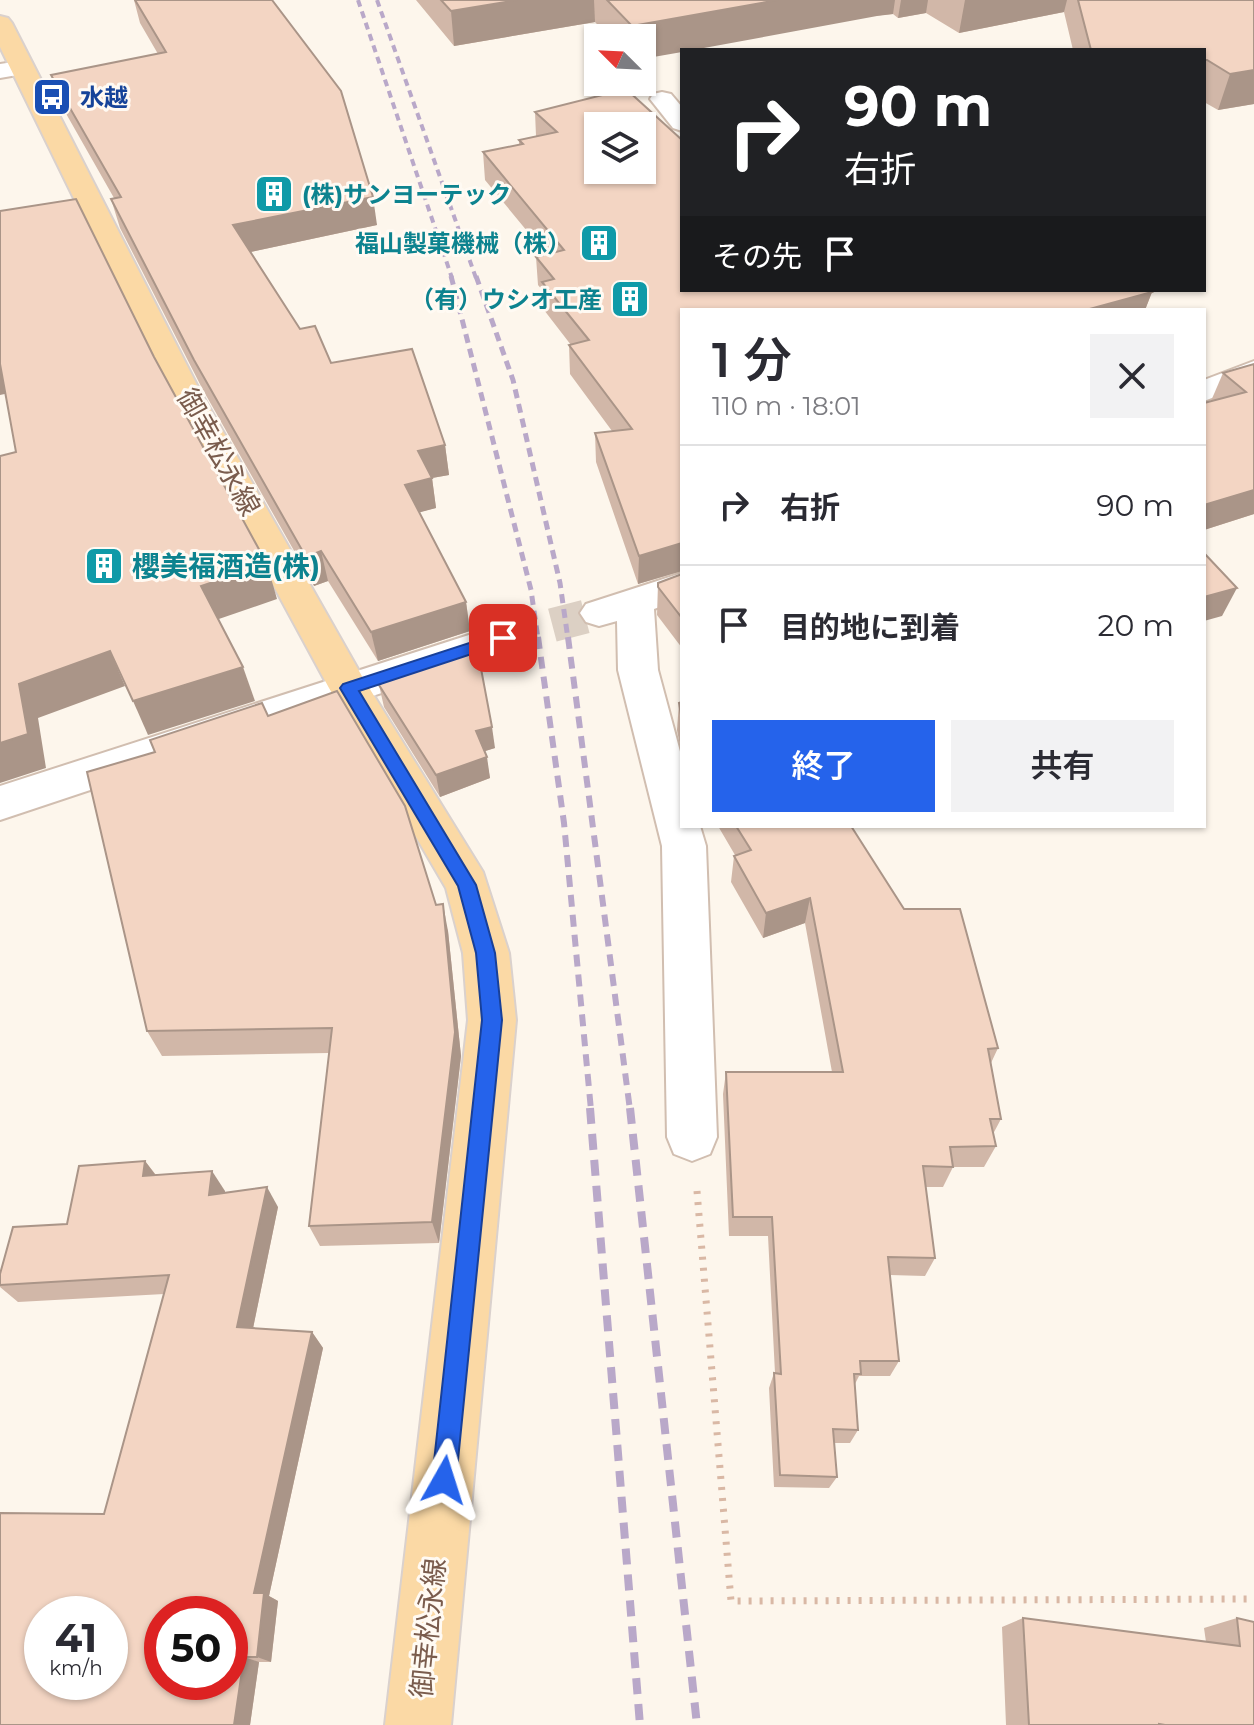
<!DOCTYPE html>
<html lang="ja">
<meta charset="utf-8">
<style>
:root{--surface:#fff;--page:#f2f2f3;--text:#2b2b33;--muted:#7c7c81;--line:#e1e1e2;--accent:#2563eb}
body{margin:0;font-family:Montserrat,"Noto Sans JP",sans-serif;background:var(--page);color:var(--text);height:100vh;display:flex;flex-direction:column;font-size:30px;white-space:nowrap}
*{box-sizing:border-box;margin:0}
p{font-size:26px;color:var(--muted)}
.icon{flex:none;width:44px;height:44px;fill:none;stroke:currentColor;stroke-width:2;stroke-linecap:round;stroke-linejoin:round}
.map{position:relative;flex:1;overflow:hidden}
.panel{position:absolute;left:680px;top:308px;width:526px;height:520px;display:flex;flex-direction:column;background:var(--surface);border-radius:0px;box-shadow:0 2px 6px #0004}
.panel>*{flex:none}
.guide{position:absolute;left:680px;top:48px;width:526px;height:244px;border-radius:0px;box-shadow:0 2px 6px #0004;background:#202124;color:#fff;overflow:hidden}
.needle{width:52px;rotate:294deg}
.tools{position:absolute;left:584px;top:24px;display:grid;gap:16px}
.tools a{display:grid;place-items:center;width:72px;height:72px;border-radius:0px;background:var(--surface);box-shadow:0 2px 6px #0004;font-size:40px}
.speed{position:absolute;left:24px;top:1596px;display:flex;gap:16px;font-size:40px;font-weight:700;text-align:center}
.speed>*{display:grid;place-content:center;width:104px;height:104px;border-radius:50%;background:var(--surface);box-shadow:0 2px 6px #0004;line-height:1}
.speed small{font-size:20px;font-weight:400}
.speed .limit{border:12px solid #d22;background:#fff;color:#111}
.pin{position:absolute;display:grid;place-items:center;width:68px;height:68px;color:#fff;margin:-34px;border-radius:16px;box-shadow:0 4px 12px #0006}
.me{position:absolute;width:88px;margin:-44px;rotate:6deg;stroke-linejoin:round;filter:drop-shadow(0 0 6px #0008)}
.turn{display:flex;align-items:center;gap:28px;height:168px;padding:0 32px;font-size:36px}
.turn .icon{width:104px;height:104px;stroke-width:2.5}
.turn b{display:block;font-size:56px;line-height:68px}
.then{display:flex;align-items:center;height:76px;padding:0 32px;background:#0003;gap:16px;font-size:30px}
.round{display:grid;place-items:center;flex:none;width:84px;height:84px;border-radius:0px;background:var(--page)}
.head{display:flex;align-items:center;justify-content:space-between;height:136px;padding:0 32px}
h1{font-size:48px;font-weight:600;line-height:60px}
.button{display:flex;gap:16px;margin-top:auto;padding:16px 32px}
.button a{flex:1;height:92px;border-radius:0px;background:var(--accent);color:#fff;font-size:32px;font-weight:600;line-height:92px;text-align:center}
.button a+a{background:var(--page);color:var(--text)}
ul{padding:0;list-style:none}
li{display:flex;align-items:center;gap:24px;height:120px;padding:0 32px;border-top:2px solid var(--line)}
li div{flex:1}
li b{display:block;font-size:30px}
li em{font-style:normal}
.map>svg:first-child{display:block}
</style>
<div class="map">
<svg width="1254" height="1725" viewBox="0 0 1254 1725">
<rect width="100%" height="100%" fill="#fdf6ec"/>
<g fill="none" stroke-linecap="round" stroke-linejoin="round">
<!-- minor-tunnel-far1 -->
<path stroke="#dcd0c4" stroke-width="34" stroke-dasharray="34 17" stroke-linecap="butt" d="M503 638 599 613"/>
<!-- minor-tunnel -->
<path stroke="#dcd0c4" stroke-width="44" stroke-dasharray="44 22" stroke-linecap="butt" d="M503 638 508 637"/>
<!-- minor casing -->
<g stroke="#d1beb0" stroke-width="4">
<g id="minor">
<path d="M20 61 29 63 32 68 29 73 0 78V64Z"/>
<path d="M662 92 671 94 682 107V131L673 128 650 99 653 94Z"/>
<path d="M1254 361V382L1204 401V380Z"/>
<path d="M682 573V599L654 609 658 670 682 759V826H700L706 846 717 1137 710 1154 692 1161 674 1154 667 1137 662 846 618 670 617 621 599 626 586 622 580 613 586 604Z"/>
<path d="M503 624 517 628 522 638 517 648 0 820V786Z"/>
</g>
</g>
<!-- major casing -->
<g stroke="#dad1cd" stroke-width="4">
<path id="major" d="M0 16 8 18 12 23 200 391 363 678 483 872 509 953 516 1020 451 1725H385L468 1020 463 953 446 888 329 688 168 391 0 47Z"/>
</g>
<!-- path -->
<path stroke="#d9b8a5" stroke-width="7" stroke-dasharray="3 8" stroke-linecap="butt" d="M697 1191 731 1601 1254 1599"/>
<!-- minor -->
<use href="#minor" fill="#fff" fill-rule="evenodd"/>
<!-- major -->
<use href="#major" fill="#fbd9a5" fill-rule="evenodd"/>
<!-- rail-far3 -->
<g stroke="#b9a8c9" stroke-width="4" stroke-dasharray="7 5" stroke-linecap="butt">
<path d="M358 0 452 278"/>
<path d="M377 0 476 278"/>
</g>
<!-- rail-far2 -->
<g stroke="#b9a8c9" stroke-width="5" stroke-dasharray="9 6" stroke-linecap="butt">
<path d="M451 276 531 590 538 639"/>
<path d="M476 276 513 380 560 583 568 639"/>
</g>
<!-- rail-far1 -->
<g stroke="#b9a8c9" stroke-width="6" stroke-dasharray="12 8" stroke-linecap="butt">
<path d="M538 637 564 823 591 1110"/>
<path d="M568 637 630 1110"/>
</g>
<!-- rail -->
<g stroke="#b9a8c9" stroke-width="8" stroke-dasharray="16 10" stroke-linecap="butt">
<path d="M590 1108 640 1725"/>
<path d="M630 1108 697 1725"/>
</g>
</g>
<!-- wall -->
<g fill="#d1b7a8">
<path d="M134 0H272L377 225 251 252 300 329 331 363 445 445 449 475 432 478 436 508 419 512 466 602 470 631 378 661 328 581 314 586 203 390 120 228 111 199 114 198 60 103 51 75 158 54 140 23Z"/>
<path d="M416 0H1254V104L1218 110 1204 102V50H1073L1064 12 959 33 926 13 898 18 893 14 642 38H610L595 22 454 46Z"/>
<path d="M626 89 682 290 1152 292 1145 310H682V571L638 584 596 462 595 433 612 431 570 374 569 345H571L544 310 543 291 538 285 536 257 546 254 485 180 483 152 519 145V140L536 136 535 112Z"/>
<path d="M1254 364V514L1204 530 1211 401 1223 373Z"/>
<path d="M682 574V648L657 615 658 583Z"/>
<path d="M392 669 495 748 485 751 490 778 440 797 384 707 379 685 393 676Z"/>
<path d="M682 702V756L677 730 679 703Z"/>
<path d="M268 716 436 905 448 931 461 1056 439 1243 320 1246 309 1226 329 1053 162 1056 147 1031 155 752Z"/>
<path d="M718 826H851L904 909 998 1048 991 1063 1001 1119 993 1134 996 1146 984 1167H953L943 1187H926L935 1258 925 1276 890 1275 899 1361 890 1376H859L855 1384 858 1430 850 1443H834L837 1477 829 1488 774 1487 769 1388 774 1373H775L768 1236H729L723 1094 726 1072H832L805 923 763 938 731 882 734 856 735 855Z"/>
<path d="M145 1161 156 1175 225 1191V1193L278 1207 253 1328 312 1332 323 1348 269 1596 278 1601 271 1662H259L250 1725H0L104 1514 164 1294 18 1302 0 1287V1285L67 1224Z"/>
<path d="M1023 1618 1206 1642 1204 1628 1237 1618 1254 1725H1006L1002 1627Z"/>
</g>
<!-- shaded-wall -->
<g fill="#aa9588">
<path d="M517 0H594L595 22 454 46 451 11Z"/>
<path d="M778 0H895L893 14 877 16 693 50H682V52L642 59V38H632V26Z"/>
<path d="M901 0H928L926 13 898 18Z"/>
<path d="M965 0H1067L1064 12 959 33Z"/>
<path d="M1254 70V104L1218 110 1230 74Z"/>
<path d="M373 197 377 225 241 254 233 225Z"/>
<path d="M1152 292 1145 310H1086Z"/>
<path d="M0 360 14 392 0 395Z"/>
<path d="M445 445 449 475 432 478 436 508 410 515 405 485 418 451Z"/>
<path d="M1254 490V514L1204 530V505Z"/>
<path d="M682 543V571L638 584 639 556Z"/>
<path d="M321 551 328 581 314 586 306 557Z"/>
<path d="M267 564 277 599 213 621 201 586Z"/>
<path d="M1237 588 1222 616 1204 621V597Z"/>
<path d="M466 602 470 631 378 661 371 632Z"/>
<path d="M110 651 125 686 38 718 46 768 0 783V743L19 684Z"/>
<path d="M243 667 255 701 148 735 133 701Z"/>
<path d="M492 727 495 748 479 753 476 731Z"/>
<path d="M487 757 490 778 440 797 436 775Z"/>
<path d="M810 898 805 923 763 938 766 913Z"/>
<path d="M443 904 448 931 461 1056 439 1243 432 1222Z"/>
<path d="M145 1161 160 1181 143 1176Z"/>
<path d="M212 1171 225 1191 223 1214 209 1195Z"/>
<path d="M267 1187 278 1207 250 1343 237 1327Z"/>
<path d="M312 1332 323 1348 269 1596 278 1601 271 1662 257 1657 254 1593Z"/>
<path d="M244 1657 259 1662 250 1725H234Z"/>
</g>
<!-- building -->
<g fill="#f3d5c3" stroke="#aa9588" stroke-width="2" fill-rule="evenodd">
<path d="M135 0H272L341 91 373 197 233 225 300 329 315 326 331 363 412 349 445 445 418 451 432 478 405 485 466 602 371 632 321 551 306 557 194 360 111 199 121 197 51 75 166 52Z"/>
<path d="M441 0H517L451 11Z"/>
<path d="M607 0H778L632 26Z"/>
<path d="M1078 0H1254V70L1230 74 1207 60H1204V50H1091Z"/>
<path d="M626 89 682 140V290H1150L1152 292 1086 310H682V543L639 556 595 433 632 429 569 345 589 340 542 282 554 279 536 257 564 250 483 152 523 144 519 140 557 132 535 112ZM598 126H642V170H598Z"/>
<path d="M76 199 154 357 267 564 201 586 243 667 133 701 110 651 19 684 28 734 0 743V456L16 452 0 364V211Z"/>
<path d="M1254 364V490L1204 505V403L1246 392 1223 373Z"/>
<path d="M1204 553 1237 588 1204 597Z"/>
<path d="M682 574V618L658 587V583Z"/>
<path d="M476 642 492 727 476 731 487 757 436 775 379 685 395 675 392 669Z"/>
<path d="M337 691 405 806 436 905 443 904 455 1032 432 1222 309 1226 332 1028 147 1031 87 772 155 752 150 740 262 703 268 716Z"/>
<path d="M682 702V721L679 703Z"/>
<path d="M736 826H851L904 909H960L998 1048 988 1049 1001 1119H990L996 1146 950 1147 953 1167 923 1166 935 1258 888 1257 899 1361H860L861 1374H854L858 1430 833 1429 837 1477 780 1475 774 1373 781 1374 772 1217H733L726 1072H843L810 898 766 913 734 856 751 850Z"/>
<path d="M145 1161 143 1176 212 1171 209 1195 267 1187 237 1327 312 1332 254 1593H264L257 1657H244L234 1725H0V1513L104 1514 169 1275 0 1285V1274L13 1227 67 1224 79 1166ZM42 1614H110V1682H42ZM162 1614H230V1682H162Z"/>
<path d="M1023 1618 1240 1646 1237 1618 1254 1622V1725H1165L1159 1724V1725H1029Z"/>
</g>
<!-- route -->
<path fill="#2563eb" stroke="#184099" stroke-width="2" d="M503 632 508 634V642L359 691 476 885 495 953 502 1020 456 1480 452 1488 444 1492 435 1488 432 1480 482 1020 476 953 458 886 340 688 343 684Z"/>
<!-- icons -->
<defs>
<g id="bus-square" transform="scale(2)"><rect x="-9" y="-9" width="18" height="18" rx="4" fill="#1a4fb4" stroke="#fffaf3"/><path d="M-5-6H5V4H4V6H2V4H-2V6H-4V4H-5ZM-3.5-4V0h7V-4ZM-3.5 1.2v1.5H-2V1.2ZM2 1.2v1.5H3.5V1.2Z" fill="#fff"/></g>
<g id="building-square" transform="scale(2)"><rect x="-9" y="-9" width="18" height="18" rx="4" fill="#0f9aa8" stroke="#fffaf3"/><path d="M-4-6H4V6H1V3H-1V6H-4ZM-2.5-4.3h1.7v1.8h-1.7ZM.8-4.3h1.7v1.8H.8ZM-2.5-1h1.7V.8h-1.7ZM.8-1h1.7V.8H.8Z" fill="#fff"/></g>
</defs>
<g fill-rule="evenodd">
<use href="#bus-square" x="52" y="97"/>
<use href="#building-square" x="274" y="194"/>
<use href="#building-square" x="599" y="243"/>
<use href="#building-square" x="630" y="299"/>
<use href="#building-square" x="104" y="566"/>
</g>
<g text-anchor="middle" dominant-baseline="central" stroke-width="6" stroke-linejoin="round" paint-order="stroke">
<!-- far-transit labels -->
<g font-size="24" font-weight="bold" fill="#164399" stroke="#fffaf3" text-anchor="start">
<text x="80" y="97">水越</text>
</g>
<!-- far-culture labels -->
<g font-size="24" font-weight="bold" fill="#0d838f" stroke="#fffaf3" text-anchor="end">
<text x="302" y="194" text-anchor="start">(株)サンヨーテック</text>
<text x="571" y="243">福山製菓機械（株）</text>
<text x="602" y="299">（有）ウシオ工産</text>
</g>
<!-- street labels -->
<g font-size="28" fill="#7a5c4d" stroke="#fffaf3">
<text transform="translate(219 452) rotate(61)">御幸松永線</text>
<text transform="translate(428 1628) rotate(-84)">御幸松永線</text>
</g>
<!-- culture labels -->
<g font-size="28" font-weight="bold" fill="#0d838f" stroke="#fffaf3" text-anchor="start">
<text x="132" y="566">櫻美福酒造(株)</text>
</g>
</g>
</svg>
<div class="tools">
<a><svg class="needle" viewBox="-14 -14 28 28"><path d="M0-13l5 13h-10z" fill="#e53935"/><path d="M0 13l5-13h-10z" fill="#7c7c81"/></svg></a>
<a><svg class="icon" aria-label="layers" viewBox="0 0 24 24"><path d="M12 4l9 5-9 5-9-5zM3 14l9 5 9-5"/></svg></a>
</div>
<div class="speed"><div>41<small>km/h</small></div><div class="limit">50</div></div>
<div class="pin" style="left:503px;top:638px;background:#d93025"><svg class="icon" aria-label="arrive" viewBox="0 0 24 24"><path d="M6 21V4h12l-3 4 3 4H6"/></svg></div>
<svg class="me" style="left:444px;top:1480px" viewBox="-20 -20 40 40"><path d="M0-17L14 15 0 8-14 15z" fill="#2563eb" stroke="#fff" stroke-width="4"/></svg>
<div class="guide">
<div class="turn"><svg class="icon" aria-label="right" viewBox="0 0 24 24"><path d="M7 20v-9h11M14 6l5 5-5 5"/></svg><div><b>90 m</b>右折</div></div>
<div class="then">その先<svg class="icon" aria-label="arrive" viewBox="0 0 24 24"><path d="M6 21V4h12l-3 4 3 4H6"/></svg></div>
</div>
<section class="panel">
<div class="head"><div><h1>1 分</h1><p>110 m · 18:01</p></div><a class="round"><svg class="icon" aria-label="close" viewBox="0 0 24 24"><path d="M6 6l12 12M18 6L6 18"/></svg></a></div>
<ul>
<li><svg class="icon" aria-label="right" viewBox="0 0 24 24"><path d="M7 20v-9h11M14 6l5 5-5 5"/></svg><div><b>右折</b></div><em>90 m</em></li>
<li><svg class="icon" aria-label="arrive" viewBox="0 0 24 24"><path d="M6 21V4h12l-3 4 3 4H6"/></svg><div><b>目的地に到着</b></div><em>20 m</em></li>
</ul>
<div class="button"><a>終了</a><a>共有</a></div>
</section>
</div>
